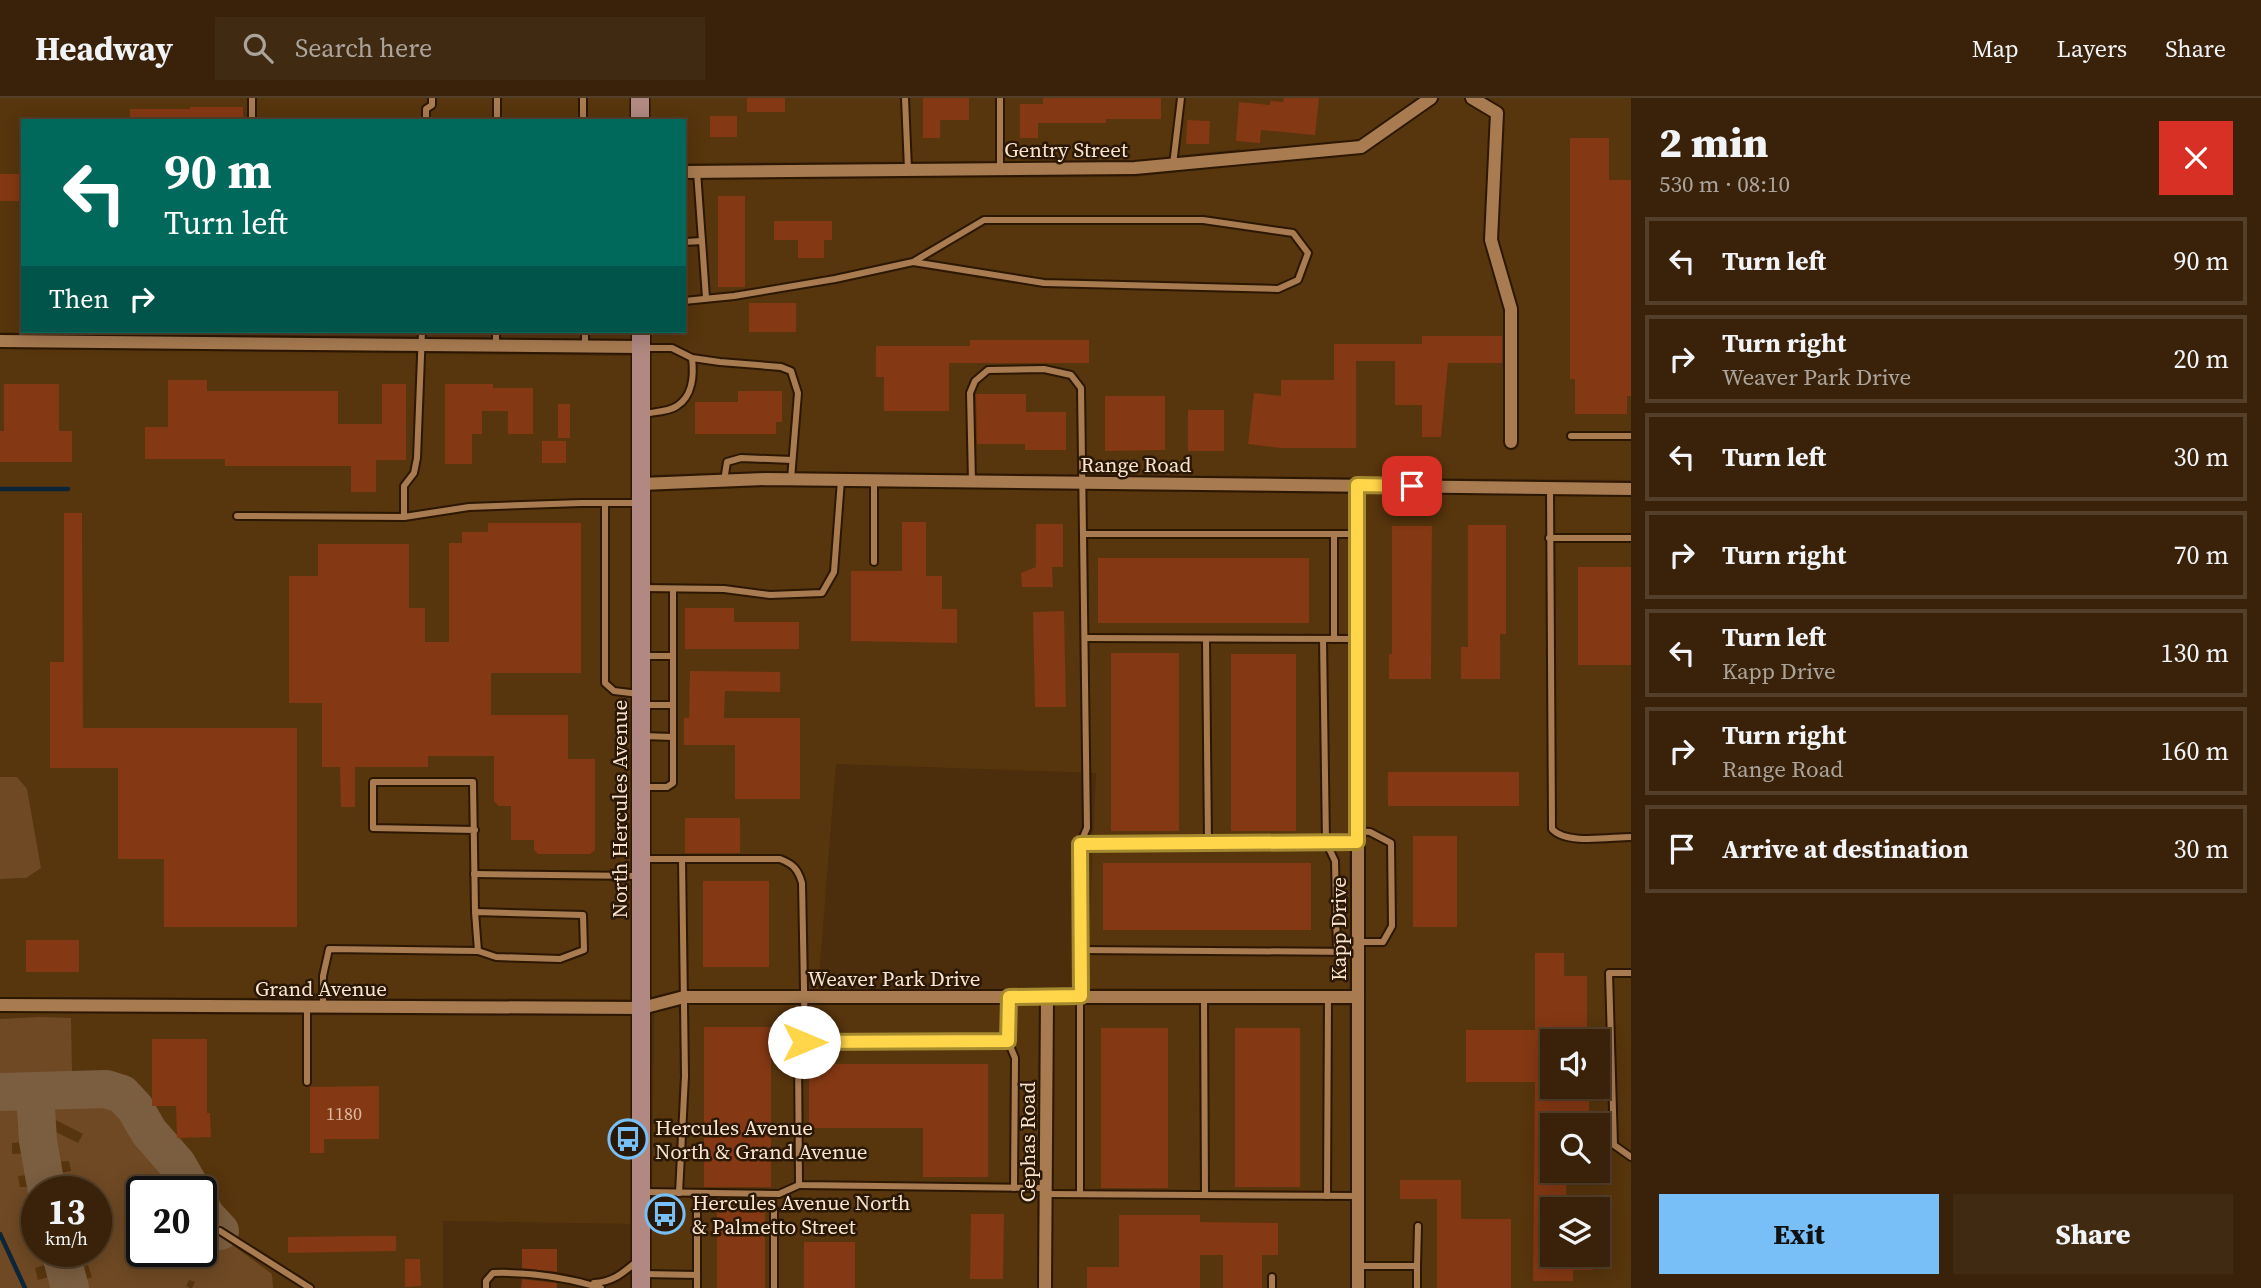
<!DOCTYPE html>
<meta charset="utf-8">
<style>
:root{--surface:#392209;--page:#402a12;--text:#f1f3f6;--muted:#aba49c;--line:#533f2a;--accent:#78bff7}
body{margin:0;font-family:"Source Serif 4",serif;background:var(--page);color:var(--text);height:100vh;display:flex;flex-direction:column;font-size:26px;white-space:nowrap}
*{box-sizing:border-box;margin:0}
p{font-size:23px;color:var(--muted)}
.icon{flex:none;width:38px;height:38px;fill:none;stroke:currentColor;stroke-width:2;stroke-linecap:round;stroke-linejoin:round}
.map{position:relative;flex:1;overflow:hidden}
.side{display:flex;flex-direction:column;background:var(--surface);width:630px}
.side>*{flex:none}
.banner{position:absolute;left:21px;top:21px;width:665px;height:214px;border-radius:0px;box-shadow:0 4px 18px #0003,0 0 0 2px var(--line);background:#00695c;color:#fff;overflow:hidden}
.tools{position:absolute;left:1540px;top:931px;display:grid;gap:14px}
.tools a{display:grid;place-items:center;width:70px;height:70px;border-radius:0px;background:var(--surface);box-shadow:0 4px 18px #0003,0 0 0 2px var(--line);font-size:35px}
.speed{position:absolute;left:21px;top:1078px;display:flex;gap:14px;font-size:35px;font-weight:700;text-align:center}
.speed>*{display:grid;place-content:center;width:91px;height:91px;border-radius:50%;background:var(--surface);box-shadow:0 4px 18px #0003,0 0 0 2px var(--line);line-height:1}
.speed small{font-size:18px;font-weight:400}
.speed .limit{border:4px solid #111;border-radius:10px;background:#fff;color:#111}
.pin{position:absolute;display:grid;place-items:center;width:60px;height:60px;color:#fff;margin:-30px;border-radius:14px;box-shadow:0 4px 10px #0006}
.me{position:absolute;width:77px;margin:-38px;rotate:90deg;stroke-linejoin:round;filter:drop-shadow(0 0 5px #0008)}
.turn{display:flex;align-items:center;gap:24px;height:147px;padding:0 28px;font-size:32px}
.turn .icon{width:91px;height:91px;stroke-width:2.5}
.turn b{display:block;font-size:49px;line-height:60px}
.then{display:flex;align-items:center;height:66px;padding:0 28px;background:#0003;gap:14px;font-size:26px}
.round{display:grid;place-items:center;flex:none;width:74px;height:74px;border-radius:0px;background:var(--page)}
.summary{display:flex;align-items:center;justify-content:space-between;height:119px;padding:0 28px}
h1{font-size:42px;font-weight:800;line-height:52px}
.button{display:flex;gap:14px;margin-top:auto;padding:14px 28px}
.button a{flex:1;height:80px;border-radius:0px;background:var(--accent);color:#111;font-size:28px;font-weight:800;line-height:80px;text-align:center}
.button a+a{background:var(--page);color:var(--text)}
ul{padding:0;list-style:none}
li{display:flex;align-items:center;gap:21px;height:88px;margin:0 14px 10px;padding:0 14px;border:4px solid var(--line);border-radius:0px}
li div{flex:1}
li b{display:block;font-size:26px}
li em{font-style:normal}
header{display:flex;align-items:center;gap:42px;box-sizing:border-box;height:98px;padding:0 35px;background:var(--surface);border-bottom:2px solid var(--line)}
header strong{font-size:33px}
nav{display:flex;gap:38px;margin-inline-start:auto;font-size:24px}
.search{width:490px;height:63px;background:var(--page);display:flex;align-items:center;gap:18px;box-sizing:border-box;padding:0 24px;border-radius:0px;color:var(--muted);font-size:26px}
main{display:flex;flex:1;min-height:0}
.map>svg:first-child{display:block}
</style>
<header>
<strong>Headway</strong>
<div class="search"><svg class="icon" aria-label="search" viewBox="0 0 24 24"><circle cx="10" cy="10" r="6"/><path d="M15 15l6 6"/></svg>Search here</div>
<nav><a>Map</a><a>Layers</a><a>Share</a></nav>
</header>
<main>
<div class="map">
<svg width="1631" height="1190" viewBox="0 0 1631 1190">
<rect width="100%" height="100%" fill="#4c2d0c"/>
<!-- built -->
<g fill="#57350d" fill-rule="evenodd">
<path d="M0 0H633V23H23V233H633V241L0 234Z"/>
<path d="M650 0H1631V382L765 373 649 377 648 233H684V82L1135 79 1242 67 1240 51 1135 62 684 65V23H650Z"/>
<path d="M0 251 633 258 634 901 0 899V781L26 780 17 679H0Z"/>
<path d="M766 389 1350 396 1349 891 1087 890 1096 675 836 666 818 891H684L649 899V394Z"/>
<path d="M1365 396 1631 399V1190H1366ZM1552 943H1598V989H1552ZM1552 1027H1598V1073H1552ZM1552 1111H1598V1157H1552Z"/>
<path d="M685 907H1039L1037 1190H651L654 915Z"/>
<path d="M1054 907 1349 908 1351 1190H1052Z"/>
<path d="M0 914 226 917 634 918V1126L443 1123V1190H0ZM37 1094H96V1153H37ZM142 1094H201V1153H142Z"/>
</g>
<!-- green -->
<g fill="#6f4924">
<path d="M0 679H17L27 691 41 770 26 780 0 781Z"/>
<path d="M39 919 71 920 72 974 68 981 60 986 0 987V921Z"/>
<path d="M85 998 114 1004 126 1012 132 1024 170 1068 187 1094H142V1153H201V1118L216 1135 272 1176 273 1190H192L195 1184 189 1182 186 1188 190 1190H76V1185L92 1179 88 1167 71 1173 66 1156 67 1153H96V1094H53L50 1077 71 1073 69 1063 48 1064 44 1028 78 1045 83 1036 44 1016 40 1004 42 1000Z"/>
<path d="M23 1000 28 1007 32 1043 12 1045V1056L34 1055 38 1076 18 1078 20 1089H40V1094H37V1108L23 1109 25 1122 37 1120V1137L28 1139 30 1151 37 1150V1153H51L54 1164 35 1170 38 1182 55 1177 58 1178 60 1190H0V1001Z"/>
</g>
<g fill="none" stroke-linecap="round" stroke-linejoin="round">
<!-- stream -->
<g stroke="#0d2538" stroke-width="4.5">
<path d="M0 391H68"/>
<path d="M0 1136 25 1190"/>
</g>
<!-- taxiway -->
<g stroke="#7b5e40" stroke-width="38">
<path d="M35 993 38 1043 47 1094"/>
<path d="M0 994 106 991 122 996 135 1010 149 1034 177 1066 193 1094"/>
<path d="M201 1109 206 1118 220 1133"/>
<path d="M60 1153 70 1190"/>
</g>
</g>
<!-- building -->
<g fill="#843813">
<rect x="747" y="0" width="38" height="14"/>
<path d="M923 0H969V22H940V40H923Z"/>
<path d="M1043 0H1161V21H1106V25H1038V40H1020V6H1043Z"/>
<path d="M1284 0H1319L1315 37 1261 32 1260 45 1236 43 1239 4 1270 7V3L1283 4Z"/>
<path d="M190 9H243V23H130V11H190Z"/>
<rect x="710" y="18" width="27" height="21"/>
<path d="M1187 22 1210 23 1209 46H1186Z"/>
<path d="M1570 40H1609V82H1631V298H1627V316H1575V281H1570Z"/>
<rect x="0" y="76" width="23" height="27"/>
<rect x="718" y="98" width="27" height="91"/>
<path d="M774 123H832V142H824V160H798V142H774Z"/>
<rect x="749" y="205" width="47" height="29"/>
<path d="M1422 238H1502V265H1448L1441 339H1422V307H1395V263H1356V350H1281L1248 346 1254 295 1281 298V282H1334V246H1422Z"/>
<path d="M970 242H1089V265H949V313H884V279H876V248H970Z"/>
<path d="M168 282H207V293H338V326H382V286H406V362H376V394H351V368H225V361H145V329H168Z"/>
<path d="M4 286H59V333H72V364H0V333H4Z"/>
<path d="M445 286H493V290H533V336H508V313H482V336H472V366H445Z"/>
<path d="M738 293H782V324H776V336H695V304H738Z"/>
<path d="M976 296H1026V314H1066V352H1025V346H977Z"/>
<path d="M1105 298H1165V352L1105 353Z"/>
<rect x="558" y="306" width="12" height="34"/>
<rect x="1188" y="312" width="36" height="41"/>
<rect x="542" y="343" width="24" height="22"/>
<path d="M64 415H82L83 630H297V829H164V761H118V670H50V564H64Z"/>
<path d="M902 424H926V478H942V511H957V545L851 543V473H902Z"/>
<path d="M488 425H581V575H491V617H568V661H595V752L590 756H538L534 752V742H511V708H499L494 703V658H428V669H355V709H341L340 669H322V605H289V478H318V446H409V510H425V544H449V445H462V434H488Z"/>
<path d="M1036 426H1063V469H1052L1053 489H1022L1021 475 1036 469Z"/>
<path d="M1468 427H1506V536H1500V581H1461V549H1468Z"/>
<path d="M1392 428H1432L1431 581H1389V556H1392Z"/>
<rect x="1098" y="460" width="211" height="65"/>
<rect x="1578" y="469" width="53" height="98"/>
<path d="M685 510H734V524H799V551H685Z"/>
<path d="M1064 513 1066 609H1035L1033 514Z"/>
<rect x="1111" y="555" width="68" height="178"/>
<rect x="1231" y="556" width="65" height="177"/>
<path d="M690 573 780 574V594L725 593 724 620H800V701H735V647H684V620H689Z"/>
<rect x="1388" y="674" width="131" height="34"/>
<rect x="685" y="720" width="55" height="35"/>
<rect x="1413" y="738" width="44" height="91"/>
<rect x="1103" y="765" width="208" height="67"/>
<rect x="703" y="783" width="66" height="86"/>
<rect x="26" y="842" width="53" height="32"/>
<path d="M1535 855H1564V878H1587V943H1552V989H1589V1027H1552V1073H1589V1084H1566V1111H1552V1157H1593V1172H1573V1183H1533L1535 984H1466V932H1535Z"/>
<rect x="704" y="929" width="67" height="160"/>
<rect x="1101" y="930" width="67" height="160"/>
<rect x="1235" y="930" width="65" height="159"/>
<path d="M152 941H207V1015H210L211 1039 177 1040 176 1008H152Z"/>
<path d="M809 966H988V1079H923V1030H809Z"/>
<path d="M379 988V1041H324V1055H310V989Z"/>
<path d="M1400 1082H1461V1121H1511V1190H1437V1101H1400Z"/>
<path d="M720 1101H765V1190H717V1114H720Z"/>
<path d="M971 1116H1004L1003 1181H970Z"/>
<path d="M1119 1117H1200V1124L1278 1125V1157H1262V1190H1223V1157H1200V1190H1087V1169H1119Z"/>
<path d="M369 1138H396V1153L288 1155V1139Z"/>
<rect x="804" y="1144" width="51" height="46"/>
<path d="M522 1151H557V1174L522 1170Z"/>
<path d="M405 1161H420L421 1188 405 1189Z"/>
<path d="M522 1181 557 1185V1190H521Z"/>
</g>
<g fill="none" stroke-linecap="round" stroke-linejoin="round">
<!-- lane casing -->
<g stroke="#2c1702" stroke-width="10">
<g id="lane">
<path d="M583 0V23"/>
<path d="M905 0 908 71"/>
<path d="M1000 0V70"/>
<path d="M252 23V0"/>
<path d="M426 23V11L432 7V0"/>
<path d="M497 23V0"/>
<path d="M1173 67 1181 0"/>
<path d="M697 74 702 143"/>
<path d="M684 144 702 143 706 200"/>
<path d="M684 203 734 198 835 181 913 164 1044 185 1278 191 1298 182 1308 155 1293 135 1203 122H984L913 164"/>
<path d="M496 233V248"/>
<path d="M585 233V248"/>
<path d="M642 250H672L692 260 720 264 781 269 791 273 798 295 791 381"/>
<path d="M643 316C653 314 669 314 677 308 693 298 694 276 692 260"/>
<path d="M1571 338H1631"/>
<path d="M724 383 727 364 741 360 792 362"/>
<path d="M874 383V464"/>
<path d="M972 384 970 295 975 283 988 272 1044 271 1071 277 1081 290 1087 730 1080 746V1096"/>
<path d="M1550 390 1552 731C1566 747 1610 739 1631 739"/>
<path d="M605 405V585L614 593 639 596"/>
<path d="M237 418 404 419 469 409 581 405H641"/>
<path d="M404 419V388L414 375 417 360 422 233"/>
<path d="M1084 436H1358"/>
<path d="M1334 436V541"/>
<path d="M1549 440H1631"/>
<path d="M643 490 724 491 770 497 822 495 834 474 841 382"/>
<path d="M673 491V639"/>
<path d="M1085 540 1357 541"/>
<path d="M1206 541 1208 745"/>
<path d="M1323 541 1326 744 1335 763 1337 854"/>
<path d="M643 558H673"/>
<path d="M643 607H673"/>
<path d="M642 638 673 639V685L667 689H643"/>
<path d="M1358 733 1370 734 1391 745 1392 828 1383 844H1359"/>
<path d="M1080 746 1357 744"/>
<path d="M643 761H780C793 766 798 771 802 785L805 944 798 954 799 1087 1046 1090"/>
<path d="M474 776 639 778"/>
<path d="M475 814 473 684H373V730L475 732"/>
<path d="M1080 852 1357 854"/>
<path d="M1631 875H1609L1614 1047 1631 1059"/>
<path d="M1204 899 1205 1097"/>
<path d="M307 909V984"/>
<path d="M323 909V878L329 851 478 853 496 859 560 861 584 852 583 817 475 814 478 853"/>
<path d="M1008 943 1015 960 1014 1090"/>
<path d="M805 944 1008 943 1009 900"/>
<path d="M644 1094 779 1096 799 1087"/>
<path d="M679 1095 685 978 682 761"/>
<path d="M1046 1096 1358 1098"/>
<path d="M1327 1098 1328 899"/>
<path d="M220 1133 310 1190"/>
<path d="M1358 1168H1417L1418 1128"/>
<path d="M643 1176 697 1177V1113"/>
<path d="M697 1177V1190"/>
<path d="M594 1185C613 1184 623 1175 636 1164"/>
<path d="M486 1190V1183L493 1175C529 1174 566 1179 601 1190"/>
<path d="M774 1190V1111"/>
<path d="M1272 1190V1179"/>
<path d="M1417 1190V1168"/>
</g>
</g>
<!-- street casing -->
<g stroke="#2c1702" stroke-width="16">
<g id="street">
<path d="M1472 0 1497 15 1491 142 1511 211V344"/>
<path d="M684 74 1135 70 1361 49 1431 0"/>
<path d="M0 243 641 249"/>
<path d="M641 386 766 381 1631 391"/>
<path d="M1358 387V1190"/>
<path d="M0 907 642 910 684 899H1357"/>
<path d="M1045 1190 1047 899"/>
</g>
</g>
<!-- secondary casing -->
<g stroke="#2c1702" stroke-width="21">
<g id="secondary">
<path d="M640 0V23"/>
<path d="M641 233V1190"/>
</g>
</g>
<!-- lane -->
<use href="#lane" stroke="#a87b51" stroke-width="6"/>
<!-- street -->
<use href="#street" stroke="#a87b51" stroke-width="12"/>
<!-- secondary -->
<use href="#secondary" stroke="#b18882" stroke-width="18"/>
</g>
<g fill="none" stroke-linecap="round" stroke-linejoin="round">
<!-- route casing -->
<g stroke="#a68a30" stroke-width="18">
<path id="route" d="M804 944 1008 943 1009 899 1081 898 1080 746 1357 744V387L1412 388"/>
</g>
<!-- route -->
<use href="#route" stroke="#ffd54a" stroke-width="12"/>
</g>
<!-- icons -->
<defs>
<g id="bus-ring" transform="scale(2.0125)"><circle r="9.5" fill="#2a1807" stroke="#78bff7" stroke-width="1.5"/><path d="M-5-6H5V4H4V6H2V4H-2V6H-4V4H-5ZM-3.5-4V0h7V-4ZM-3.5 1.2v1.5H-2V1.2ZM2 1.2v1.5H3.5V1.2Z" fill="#78bff7"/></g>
</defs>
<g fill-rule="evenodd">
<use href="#bus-ring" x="628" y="1041"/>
<use href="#bus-ring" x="665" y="1116"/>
</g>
<g text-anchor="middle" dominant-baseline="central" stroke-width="5" stroke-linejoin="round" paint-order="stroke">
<!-- number labels -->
<g font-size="18" fill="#deb89e">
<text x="344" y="1015">1180</text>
</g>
<!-- street labels -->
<g font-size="21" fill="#fce3cd" stroke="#2a1807">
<text x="1066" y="51">Gentry Street</text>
<text x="1136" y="366">Range Road</text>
<text transform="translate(619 711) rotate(-90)">North Hercules Avenue</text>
<text transform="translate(1338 831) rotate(-90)">Kapp Drive</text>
<text x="894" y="880">Weaver Park Drive</text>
<text x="321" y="890">Grand Avenue</text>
<text transform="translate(1027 1044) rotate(-90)">Cephas Road</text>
</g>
<!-- poi labels -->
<g font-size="21" fill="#fce3cd" stroke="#2a1807" text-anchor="start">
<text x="655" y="1029">Hercules Avenue<tspan x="655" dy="24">North &amp; Grand Avenue</tspan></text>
<text x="692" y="1104">Hercules Avenue North<tspan x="692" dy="24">&amp; Palmetto Street</tspan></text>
</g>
</g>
</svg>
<div class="tools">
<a><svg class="icon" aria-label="sound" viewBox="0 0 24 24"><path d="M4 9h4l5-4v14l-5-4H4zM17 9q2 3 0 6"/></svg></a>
<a><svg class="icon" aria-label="search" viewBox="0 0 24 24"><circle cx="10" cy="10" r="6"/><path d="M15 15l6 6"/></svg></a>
<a><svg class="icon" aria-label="layers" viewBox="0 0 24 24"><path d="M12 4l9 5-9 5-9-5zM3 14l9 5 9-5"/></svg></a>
</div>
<div class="speed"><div>13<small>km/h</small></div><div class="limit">20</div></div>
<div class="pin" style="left:1412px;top:388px;background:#d93025"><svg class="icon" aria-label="arrive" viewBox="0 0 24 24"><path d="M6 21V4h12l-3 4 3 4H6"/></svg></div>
<svg class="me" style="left:804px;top:944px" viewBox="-20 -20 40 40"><circle r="19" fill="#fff"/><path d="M0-13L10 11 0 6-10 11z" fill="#ffd54a"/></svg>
<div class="banner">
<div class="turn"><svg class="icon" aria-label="left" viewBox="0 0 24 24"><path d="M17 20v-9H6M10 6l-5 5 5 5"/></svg><div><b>90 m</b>Turn left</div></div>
<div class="then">Then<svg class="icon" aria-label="right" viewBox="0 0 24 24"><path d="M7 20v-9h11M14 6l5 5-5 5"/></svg></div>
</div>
</div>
<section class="side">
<div class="summary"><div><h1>2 min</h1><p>530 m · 08:10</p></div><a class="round" style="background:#d93025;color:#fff"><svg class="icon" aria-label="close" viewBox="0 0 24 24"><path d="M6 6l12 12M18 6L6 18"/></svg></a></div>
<ul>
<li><svg class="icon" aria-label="left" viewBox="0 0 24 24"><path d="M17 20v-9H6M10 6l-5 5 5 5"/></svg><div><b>Turn left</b></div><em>90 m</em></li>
<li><svg class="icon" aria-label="right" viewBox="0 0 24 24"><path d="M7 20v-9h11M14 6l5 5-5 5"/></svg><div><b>Turn right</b><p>Weaver Park Drive</p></div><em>20 m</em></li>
<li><svg class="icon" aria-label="left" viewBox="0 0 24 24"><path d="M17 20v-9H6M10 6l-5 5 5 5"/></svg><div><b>Turn left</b></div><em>30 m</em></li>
<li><svg class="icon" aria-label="right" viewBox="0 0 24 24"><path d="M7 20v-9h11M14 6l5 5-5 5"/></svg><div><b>Turn right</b></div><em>70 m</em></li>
<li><svg class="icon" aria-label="left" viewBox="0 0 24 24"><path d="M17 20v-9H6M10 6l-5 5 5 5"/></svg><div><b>Turn left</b><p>Kapp Drive</p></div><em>130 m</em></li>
<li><svg class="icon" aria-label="right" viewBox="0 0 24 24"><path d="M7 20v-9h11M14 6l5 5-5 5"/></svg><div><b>Turn right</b><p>Range Road</p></div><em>160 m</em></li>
<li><svg class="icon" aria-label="arrive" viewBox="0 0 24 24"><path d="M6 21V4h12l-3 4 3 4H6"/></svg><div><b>Arrive at destination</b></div><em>30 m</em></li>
</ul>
<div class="button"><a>Exit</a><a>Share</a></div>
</section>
</main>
